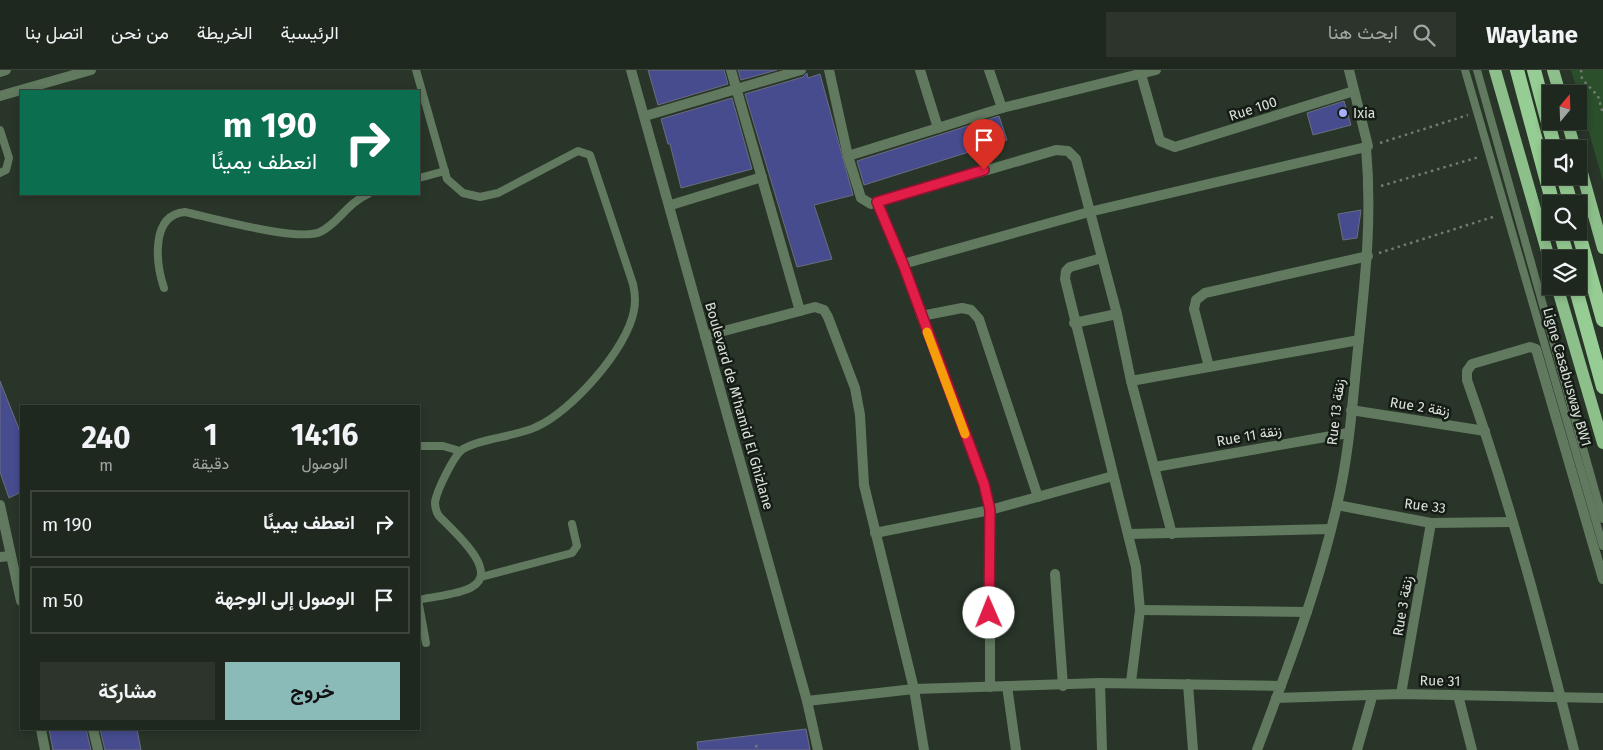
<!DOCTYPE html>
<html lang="ar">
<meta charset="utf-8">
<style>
:root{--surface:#1f281e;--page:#2c342b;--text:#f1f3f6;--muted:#a1a6a4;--line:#3c443c;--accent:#8bbbb9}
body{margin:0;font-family:"Fira Sans",Vazirmatn,sans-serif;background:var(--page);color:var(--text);direction:rtl;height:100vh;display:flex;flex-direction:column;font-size:19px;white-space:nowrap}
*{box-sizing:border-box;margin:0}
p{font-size:16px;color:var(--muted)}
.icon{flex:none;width:28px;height:28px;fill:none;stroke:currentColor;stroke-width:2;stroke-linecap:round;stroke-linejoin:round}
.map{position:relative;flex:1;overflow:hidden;direction:ltr}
.drawer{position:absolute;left:20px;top:335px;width:400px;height:325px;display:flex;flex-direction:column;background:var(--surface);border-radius:0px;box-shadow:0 2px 8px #0003,0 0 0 1px var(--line);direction:rtl}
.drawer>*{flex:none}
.banner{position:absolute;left:20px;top:20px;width:400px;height:105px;border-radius:0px;box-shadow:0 2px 8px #0003,0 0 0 1px var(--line);direction:rtl;background:#0b6e4f;color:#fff;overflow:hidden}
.needle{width:32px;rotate:19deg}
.fabs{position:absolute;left:1542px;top:15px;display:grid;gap:10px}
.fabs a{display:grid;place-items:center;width:45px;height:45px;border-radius:0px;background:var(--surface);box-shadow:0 2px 8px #0003,0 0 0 1px var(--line);font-size:25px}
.pin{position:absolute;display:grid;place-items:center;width:42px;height:42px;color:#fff;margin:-51px -21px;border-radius:50% 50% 50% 0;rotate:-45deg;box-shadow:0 0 5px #0007}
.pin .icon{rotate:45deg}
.me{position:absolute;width:55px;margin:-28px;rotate:359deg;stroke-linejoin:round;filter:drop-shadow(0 0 4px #0008)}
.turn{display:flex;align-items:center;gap:18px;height:105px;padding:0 20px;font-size:22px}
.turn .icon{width:65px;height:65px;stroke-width:2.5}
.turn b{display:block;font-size:35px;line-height:42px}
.eta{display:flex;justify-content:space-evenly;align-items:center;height:85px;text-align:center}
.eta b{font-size:30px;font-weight:700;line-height:35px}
.cta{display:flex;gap:10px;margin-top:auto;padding:10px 20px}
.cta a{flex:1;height:58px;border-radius:0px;background:var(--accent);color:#111;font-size:20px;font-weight:700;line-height:58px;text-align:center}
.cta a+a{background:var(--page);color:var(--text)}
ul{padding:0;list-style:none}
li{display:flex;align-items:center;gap:15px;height:68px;margin:0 10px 8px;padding:0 10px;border:2px solid var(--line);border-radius:0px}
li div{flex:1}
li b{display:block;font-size:19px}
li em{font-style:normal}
header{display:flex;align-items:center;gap:30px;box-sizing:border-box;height:70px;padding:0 25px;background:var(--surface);border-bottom:1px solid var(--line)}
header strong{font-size:24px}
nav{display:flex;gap:28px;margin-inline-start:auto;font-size:18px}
.search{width:350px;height:45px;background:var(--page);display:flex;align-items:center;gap:12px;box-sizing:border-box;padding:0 18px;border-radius:0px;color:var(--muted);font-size:19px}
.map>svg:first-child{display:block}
</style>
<header>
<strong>Waylane</strong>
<div class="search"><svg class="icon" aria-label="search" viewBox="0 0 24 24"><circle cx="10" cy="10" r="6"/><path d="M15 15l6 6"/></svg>ابحث هنا</div>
<nav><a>الرئيسية</a><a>الخريطة</a><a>من نحن</a><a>اتصل بنا</a></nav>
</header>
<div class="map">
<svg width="1603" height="680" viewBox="0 0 1603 680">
<rect width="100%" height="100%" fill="#293528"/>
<!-- green -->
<path fill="#2b4e2b" d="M1571 0H1603V111Z"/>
<!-- building -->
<g fill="#464c8e" stroke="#6a6d7f">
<path d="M648 0H724L728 14 658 35Z"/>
<path d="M738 0H777L741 10Z"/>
<path d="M807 3 808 8 820 4 853 125 814 135 832 189 797 197 745 24 803 7Z"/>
<path d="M732 28 752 99 681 118 670 74H668L661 49Z"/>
<path d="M1344 31 1351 55 1313 65 1307 43Z"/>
<path d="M999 46 1007 70 864 115 857 91Z"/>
<path d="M1361 140 1357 168 1343 170 1338 144Z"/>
<path d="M0 311 21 364V422L9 428 0 402Z"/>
<path d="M49 659H86L91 680H53Z"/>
<path d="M100 659H137L141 680H105Z"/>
<path d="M806 659 810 680H698L697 672Z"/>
</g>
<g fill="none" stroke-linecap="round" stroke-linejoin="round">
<!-- path -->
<g stroke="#727c71" stroke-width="2.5" stroke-dasharray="2.5 4" stroke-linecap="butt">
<path d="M1581 0 1582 9 1598 26 1603 44"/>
<path d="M1380 73 1468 45"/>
<path d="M1381 116 1479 87"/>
<path d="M1379 183 1496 146"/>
<path d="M756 675 757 680"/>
</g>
<!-- service -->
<g stroke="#60795f" stroke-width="8">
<path d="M416 0 447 109 463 123 480 127 498 123 578 81 590 85 633 214C635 223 636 231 634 240 628 278 571 342 536 357 515 367 481 368 463 379 454 385 437 420 435 432 435 437 436 442 439 446 452 460 501 501 472 517 458 525 435 526 419 530"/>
<path d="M1465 0 1603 476"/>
<path d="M1477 0 1603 449"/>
<path d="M0 60 9 88 6 100 0 103"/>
<path d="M419 108 445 101"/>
<path d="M164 218C156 194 150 145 185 142 212 148 298 172 320 162 338 154 347 133 368 124"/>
<path d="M419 376H443L460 381"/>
<path d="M481 507 572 483 577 476 572 454"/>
<path d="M419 535 426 573"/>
</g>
<!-- minor -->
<g stroke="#60795f" stroke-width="10">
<path d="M631 0 807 631 818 680"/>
<path d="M731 0 800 241"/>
<path d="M829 0 848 86 861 128 871 134 1056 80 1068 81 1076 89 1117 244 1131 311 1172 464"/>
<path d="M920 0 938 58"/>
<path d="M989 0 1002 38"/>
<path d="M1141 4 1160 71 1175 77 1354 21"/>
<path d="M645 46 801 0"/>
<path d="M848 86 1002 38 1156 0"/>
<path d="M877 132 903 194 984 414 990 440V617"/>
<path d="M671 135 762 107"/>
<path d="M1102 188 1070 197 1066 201 1065 209 1136 497 1140 540 1131 612"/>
<path d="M903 194 1089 142 1366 77"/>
<path d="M921 246 962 238 971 240 979 249 1038 427"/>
<path d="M1074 253 1117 244"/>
<path d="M705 266 815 237 824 240 828 247 855 318 860 345 864 415 914 619 924 680"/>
<path d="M1209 297 1194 239 1196 230 1205 223 1368 186"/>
<path d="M1131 311 1359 270"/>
<path d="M1351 340 1485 361"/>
<path d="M1155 397 1348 363"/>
<path d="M0 435 21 531"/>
<path d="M1337 435 1431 453 1511 452"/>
<path d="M875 463 990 440 1113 406"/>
<path d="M1129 464 1330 459"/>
<path d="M0 487 11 486"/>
<path d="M1055 504 1063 616"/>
<path d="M1140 540 1307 542"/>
<path d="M1100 613 1102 680"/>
<path d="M1188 614 1193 680"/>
<path d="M1007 616 1016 680"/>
<path d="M1401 624 1431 453"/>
<path d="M1458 625 1472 680"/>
<path d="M1276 628 1401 624 1603 628"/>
<path d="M807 631 914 619 1100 613 1281 616"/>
<path d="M41 659 45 680"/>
<path d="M93 659 98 680"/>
<path d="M1257 680C1287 600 1318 519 1337 435 1350 381 1353 324 1359 269 1366 201 1372 146 1366 77L1368 76 1349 0"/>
<path d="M1357 680 1372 627"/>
<path d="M1574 680C1543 556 1510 431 1467 310V301L1472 294 1530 277 1536 279 1603 509"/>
</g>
<!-- tertiary -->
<g stroke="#60795f" stroke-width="10">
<path d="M0 2 6 0"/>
<path d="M0 26 91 0"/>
</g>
<!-- primary -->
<g stroke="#8dbf8b" stroke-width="12">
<path d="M1495 0 1551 195"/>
<path d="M1553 0 1560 24"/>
<path d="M1567 51 1575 79"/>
<path d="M1579 92 1603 178"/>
<path d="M1557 216 1603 373"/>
</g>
<!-- trunk -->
<g stroke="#96cd94" stroke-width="14">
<path d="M1517 0 1553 134"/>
<path d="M1534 0 1555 79"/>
<path d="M1563 106 1571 134"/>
<path d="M1560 161 1568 189"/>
<path d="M1578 161 1603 250"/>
<path d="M1575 216 1603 317"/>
</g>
</g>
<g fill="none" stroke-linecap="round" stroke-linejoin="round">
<!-- route casing -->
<g stroke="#92132f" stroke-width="12">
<path id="route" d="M984 100 877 132 903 194 984 414 990 440 989 543"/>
</g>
<!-- route -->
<use href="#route" stroke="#e11d48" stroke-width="9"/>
<!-- slow -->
<path stroke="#f59e0b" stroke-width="9" d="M927 262 965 364"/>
</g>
<!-- markers -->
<circle fill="#a6b1fc" stroke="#151b15" stroke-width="2" cx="1343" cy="43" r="5"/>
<g text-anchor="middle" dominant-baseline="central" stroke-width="5" stroke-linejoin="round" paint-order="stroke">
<!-- street labels -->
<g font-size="14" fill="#dbe3da" stroke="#151b15">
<text transform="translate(1253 39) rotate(-18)">Rue 100</text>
<text transform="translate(1567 307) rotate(74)">Ligne Casabusway BW1</text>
<text transform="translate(739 336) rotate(74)">Boulevard de M'hamid El Ghizlane</text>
<text transform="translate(1420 337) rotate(9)">Rue 2 زنقة</text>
<text transform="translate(1336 342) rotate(-83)">Rue 13 زنقة</text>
<text transform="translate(1249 366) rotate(-10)">Rue 11 زنقة</text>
<text transform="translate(1425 436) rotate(7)">Rue 33</text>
<text transform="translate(1403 536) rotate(-80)">Rue 3 زنقة</text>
<text transform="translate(1440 611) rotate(1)">Rue 31</text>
</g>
<!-- poi labels -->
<g font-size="14" fill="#dbe3da" stroke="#151b15" text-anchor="start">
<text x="1353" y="43">Ixia</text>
</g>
</g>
</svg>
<div class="fabs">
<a><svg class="needle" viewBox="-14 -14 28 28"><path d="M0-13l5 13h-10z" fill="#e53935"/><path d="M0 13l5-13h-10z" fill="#a1a6a4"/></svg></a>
<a><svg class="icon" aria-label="sound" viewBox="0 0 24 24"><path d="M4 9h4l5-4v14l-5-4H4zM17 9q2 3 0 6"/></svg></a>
<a><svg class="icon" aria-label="search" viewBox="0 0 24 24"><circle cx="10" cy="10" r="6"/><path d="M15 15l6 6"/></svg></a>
<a><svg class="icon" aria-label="layers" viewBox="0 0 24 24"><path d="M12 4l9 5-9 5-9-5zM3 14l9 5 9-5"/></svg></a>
</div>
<div class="pin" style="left:984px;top:100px;background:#d93025"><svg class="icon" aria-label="arrive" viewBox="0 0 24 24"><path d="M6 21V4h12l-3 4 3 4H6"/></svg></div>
<svg class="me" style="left:989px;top:543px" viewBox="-20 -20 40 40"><circle r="19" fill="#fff"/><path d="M0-13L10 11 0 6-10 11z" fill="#e11d48"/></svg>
<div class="banner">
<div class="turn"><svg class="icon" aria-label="right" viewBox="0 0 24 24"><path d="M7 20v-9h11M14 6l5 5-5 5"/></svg><div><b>190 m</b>انعطف يمينًا</div></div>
</div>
<section class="drawer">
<div class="eta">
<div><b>14:16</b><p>الوصول</p></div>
<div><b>1</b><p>دقيقة</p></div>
<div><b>240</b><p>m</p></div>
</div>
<ul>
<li><svg class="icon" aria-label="right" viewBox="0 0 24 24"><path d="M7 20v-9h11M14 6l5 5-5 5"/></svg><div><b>انعطف يمينًا</b></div><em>190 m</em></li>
<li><svg class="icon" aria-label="arrive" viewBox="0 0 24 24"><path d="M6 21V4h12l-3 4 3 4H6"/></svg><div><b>الوصول إلى الوجهة</b></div><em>50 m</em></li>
</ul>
<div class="cta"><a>خروج</a><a>مشاركة</a></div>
</section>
</div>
